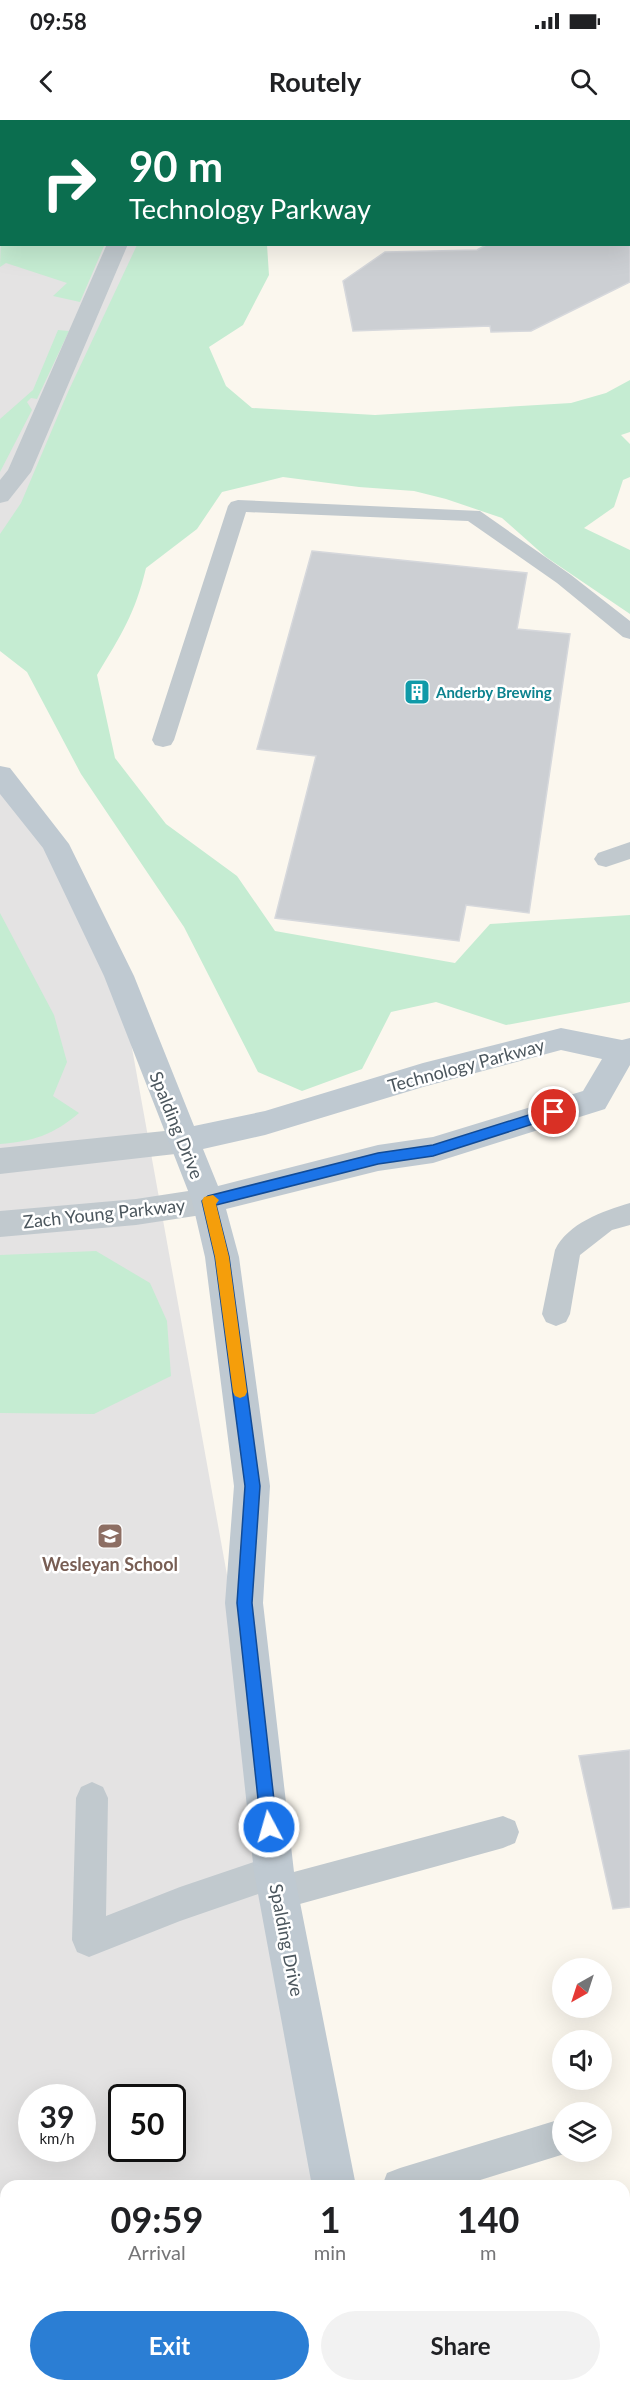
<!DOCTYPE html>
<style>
:root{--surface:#fff;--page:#f2f2f2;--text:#202124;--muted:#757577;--accent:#2b7ed4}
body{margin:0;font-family:Lato,sans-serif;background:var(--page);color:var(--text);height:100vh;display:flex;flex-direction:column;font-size:22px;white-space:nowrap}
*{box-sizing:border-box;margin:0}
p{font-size:20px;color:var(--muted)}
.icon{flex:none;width:33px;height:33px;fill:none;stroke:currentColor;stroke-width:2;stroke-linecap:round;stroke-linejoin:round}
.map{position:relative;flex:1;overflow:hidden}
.details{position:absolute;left:0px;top:2060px;width:630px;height:212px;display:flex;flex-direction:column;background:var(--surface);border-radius:18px 18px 0 0;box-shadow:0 6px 24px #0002}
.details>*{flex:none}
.guide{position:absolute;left:0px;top:0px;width:630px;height:126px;box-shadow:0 6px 24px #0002;background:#0b6e4f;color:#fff;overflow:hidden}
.needle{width:39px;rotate:219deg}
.buttons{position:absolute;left:552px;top:1838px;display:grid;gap:12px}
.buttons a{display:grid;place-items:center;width:60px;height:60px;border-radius:50%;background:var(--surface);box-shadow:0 6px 24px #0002;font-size:30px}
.speed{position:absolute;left:18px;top:1964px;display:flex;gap:12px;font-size:30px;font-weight:700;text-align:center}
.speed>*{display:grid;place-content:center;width:78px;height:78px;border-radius:50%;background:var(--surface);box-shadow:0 6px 24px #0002;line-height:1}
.speed small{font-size:15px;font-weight:400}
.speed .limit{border:3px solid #111;border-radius:9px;background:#fff;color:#111}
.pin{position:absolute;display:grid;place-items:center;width:51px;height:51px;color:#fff;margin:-26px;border:3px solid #fff;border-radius:50%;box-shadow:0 2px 6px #0007}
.me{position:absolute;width:66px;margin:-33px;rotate:354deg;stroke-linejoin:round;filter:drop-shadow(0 0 4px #0008)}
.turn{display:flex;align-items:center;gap:21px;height:126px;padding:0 30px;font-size:27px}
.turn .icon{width:78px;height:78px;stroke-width:2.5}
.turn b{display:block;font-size:42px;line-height:51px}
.eta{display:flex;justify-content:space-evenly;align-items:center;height:102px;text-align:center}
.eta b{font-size:36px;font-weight:700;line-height:42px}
.primary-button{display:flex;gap:12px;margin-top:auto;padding:12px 30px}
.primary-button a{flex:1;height:69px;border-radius:36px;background:var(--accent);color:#fff;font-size:24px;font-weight:700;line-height:69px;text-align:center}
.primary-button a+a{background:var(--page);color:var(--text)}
.status{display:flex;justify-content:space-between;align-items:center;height:42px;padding:0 30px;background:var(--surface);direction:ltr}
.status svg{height:16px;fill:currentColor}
header{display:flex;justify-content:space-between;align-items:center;height:78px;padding:0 30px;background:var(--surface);font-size:27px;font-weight:700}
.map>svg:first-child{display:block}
</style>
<div class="status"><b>09:58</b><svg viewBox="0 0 49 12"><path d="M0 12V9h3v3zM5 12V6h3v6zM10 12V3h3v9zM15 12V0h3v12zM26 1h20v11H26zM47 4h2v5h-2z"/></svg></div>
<header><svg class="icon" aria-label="back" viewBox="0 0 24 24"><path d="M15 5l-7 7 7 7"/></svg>Routely<svg class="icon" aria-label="search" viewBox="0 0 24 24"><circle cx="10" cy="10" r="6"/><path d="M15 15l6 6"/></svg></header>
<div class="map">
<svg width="630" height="2270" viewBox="0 0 630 2270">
<rect width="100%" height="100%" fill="#f3f2f2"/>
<!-- commercial -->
<path fill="#fbf7ee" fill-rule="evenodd" d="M250 0H630V2270H371L370 2265H624V2066L326 2065 0 716V430L178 125 628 124V2ZM562 1848H602V1887H562ZM562 1920H602V1959H562ZM562 1992H602V2031H562Z"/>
<!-- education -->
<g fill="#e4e3e3" fill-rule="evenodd">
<path d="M0 0 2 124 178 125 0 430Z"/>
<path d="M0 655 55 724 119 856 337 2065 6 2066V2265H373L374 2270H0ZM32 1977H82V2028H32ZM122 1977H172V2028H122Z"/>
</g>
<!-- green -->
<g fill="#c5ecd2">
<path d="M0 0H360L2 2 1 18Z"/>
<path d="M1 117 2 124 104 126 80 182 53 176 67 163 6 143 0 147Z"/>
<path d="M137 125H267L269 155 243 205 209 227 226 266 252 288 375 295 571 283 606 273 630 260V312L621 315 630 324V357L623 360 614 387 584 408 630 430V494L546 437 502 398 446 379 414 371 359 367 283 357 222 372 197 409 146 448C135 494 121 515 97 555L115 638 166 704 237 756 275 811 455 843 490 804 630 795V882L506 905 436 882 391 892 362 949 302 971 258 952 184 807 81 654 27 552 0 531V414L21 383 68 272Z"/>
<path d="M58 210 69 211 37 279 31 278 27 282 32 290 0 352V299L33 270Z"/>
<path d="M0 793 54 895 67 942 53 976 79 993C53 1015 34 1021 0 1024Z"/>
<path d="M96 1131 150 1163 167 1201 171 1256 94 1294 0 1293V1135Z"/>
</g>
<!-- building -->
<g fill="#cccfd3" stroke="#d6d8dc" stroke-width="1.5">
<path d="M488 124H630V162L531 211 491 212 490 206 353 211 343 161 385 132 477 130Z"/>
<path d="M312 431 527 453 517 509 570 514 529 793 466 785 459 821 275 798 316 636 257 629Z"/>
<path d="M630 1630V1787L613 1789 579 1636Z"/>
</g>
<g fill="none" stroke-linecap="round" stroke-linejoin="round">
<!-- lane -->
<g fill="#c1c9ce" fill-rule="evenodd">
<path d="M482 0H499L481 2Z"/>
<path d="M238 380 480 391 571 455 630 501V519L623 517 557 463 468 401 246 392 174 620 171 625 163 627 155 625 152 620 228 386 231 382Z"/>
<path d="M630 722V739L606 747 598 745 594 739 598 733Z"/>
<path d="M630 1083V1105L612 1110 580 1135 570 1194 566 1202 556 1206 546 1202 542 1194 555 1130C568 1103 603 1091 630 1083Z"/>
<path d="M92 1662 103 1667 108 1678 106 1796 180 1767 274 1735 286 1740 290 1753 503 1696 515 1701 519 1712 515 1723 503 1728 278 1790 266 1785 261 1773 180 1801 89 1837 77 1832 72 1820 76 1678 81 1667Z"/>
<path d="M561 1999 562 2031H570L561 2035 461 2066H382L387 2053 400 2048Z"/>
</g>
<!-- street -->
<g fill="#c1c9ce" fill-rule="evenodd">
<path d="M107 124H128L31 352 8 381 0 383V360L8 350Z"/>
<path d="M184 1009 195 1012 200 1021 195 1030 184 1033 0 1054V1028Z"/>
<path d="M208 1068 219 1072 224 1081 219 1090 208 1094 136 1105 0 1117V1091L136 1079Z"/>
</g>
<!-- secondary -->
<g fill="#bfc9d1" fill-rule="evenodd">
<path d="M0 646 10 648 69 724 134 856 194 1006 265 991 423 943 561 908 622 920 630 918V945L605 989 433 1043 378 1051 226 1089 239 1137 270 1366 263 1483 294 1752 356 2066H312L254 1752 225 1483 234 1366 205 1137 192 1081 104 856 43 728 0 674ZM561 930 602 939 583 971 433 1017 378 1025 218 1066 203 1029 265 1015 423 967Z"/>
<path d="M349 2265H395L396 2270H350Z"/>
</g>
</g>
<!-- route -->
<path fill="#1a73e8" stroke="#114b97" stroke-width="1.5" d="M554 987 560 992 558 996 433 1036 378 1044 216 1085 229 1137 260 1366 252 1483 277 1707 275 1713 269 1715 263 1713 261 1707 237 1483 245 1366 215 1137 202 1081 208 1076 378 1033 433 1025Z"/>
<!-- slow -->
<path fill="#f59e0b" d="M213 1075 219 1080 216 1084 229 1137 247 1272 245 1276 240 1278 235 1276 233 1272 215 1137 202 1081 204 1077Z"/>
<!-- icons -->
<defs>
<g id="building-square" transform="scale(1.35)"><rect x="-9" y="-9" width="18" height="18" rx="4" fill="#0f9aa8" stroke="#fff"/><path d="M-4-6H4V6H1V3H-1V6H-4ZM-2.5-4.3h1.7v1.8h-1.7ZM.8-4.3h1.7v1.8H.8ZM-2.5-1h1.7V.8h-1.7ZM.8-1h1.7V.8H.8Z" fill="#fff"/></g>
<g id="school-square" transform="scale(1.35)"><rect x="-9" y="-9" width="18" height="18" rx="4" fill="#8d6e63" stroke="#fff"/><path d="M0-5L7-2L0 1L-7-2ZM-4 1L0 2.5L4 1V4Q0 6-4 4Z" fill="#fff"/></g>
</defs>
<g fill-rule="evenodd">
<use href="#building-square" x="417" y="572"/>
<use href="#school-square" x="110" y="1416"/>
</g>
<g text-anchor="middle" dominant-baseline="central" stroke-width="5" stroke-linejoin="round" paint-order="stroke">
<!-- far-culture labels -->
<g font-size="15" font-weight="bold" fill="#0d838f" stroke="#fff" text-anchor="start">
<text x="436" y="572">Anderby Brewing</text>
</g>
<!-- street labels -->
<g font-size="18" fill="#4b565d" stroke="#fff">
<text transform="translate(466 945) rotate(-15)">Technology Parkway</text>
<text transform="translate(177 1005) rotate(68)">Spalding Drive</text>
<text transform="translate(104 1093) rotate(-6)">Zach Young Parkway</text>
<text transform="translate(287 1820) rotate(79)">Spalding Drive</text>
</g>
<!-- education labels -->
<g font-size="18" font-weight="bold" fill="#785e54" stroke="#fff">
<text x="110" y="1444">Wesleyan School</text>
</g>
</g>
</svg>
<div class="buttons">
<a><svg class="needle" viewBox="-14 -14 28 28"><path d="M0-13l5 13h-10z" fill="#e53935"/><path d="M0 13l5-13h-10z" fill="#757577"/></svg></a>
<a><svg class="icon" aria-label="sound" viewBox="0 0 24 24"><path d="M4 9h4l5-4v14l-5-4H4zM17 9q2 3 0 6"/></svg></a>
<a><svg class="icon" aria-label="layers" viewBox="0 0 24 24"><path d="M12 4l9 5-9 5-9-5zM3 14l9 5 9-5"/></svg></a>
</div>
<div class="speed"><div>39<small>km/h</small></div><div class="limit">50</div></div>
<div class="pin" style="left:554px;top:992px;background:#d93025"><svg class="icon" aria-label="arrive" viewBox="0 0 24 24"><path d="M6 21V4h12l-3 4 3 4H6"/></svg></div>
<svg class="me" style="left:269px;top:1707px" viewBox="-20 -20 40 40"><circle r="17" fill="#1a73e8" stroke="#fff" stroke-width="3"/><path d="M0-11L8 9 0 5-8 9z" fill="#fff"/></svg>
<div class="guide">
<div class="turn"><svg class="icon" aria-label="right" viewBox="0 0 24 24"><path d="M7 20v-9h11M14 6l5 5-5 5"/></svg><div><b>90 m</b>Technology Parkway</div></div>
</div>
<section class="details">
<div class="eta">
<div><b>09:59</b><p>Arrival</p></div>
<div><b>1</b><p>min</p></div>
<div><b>140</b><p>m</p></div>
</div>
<div class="primary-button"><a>Exit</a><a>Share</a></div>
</section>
</div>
